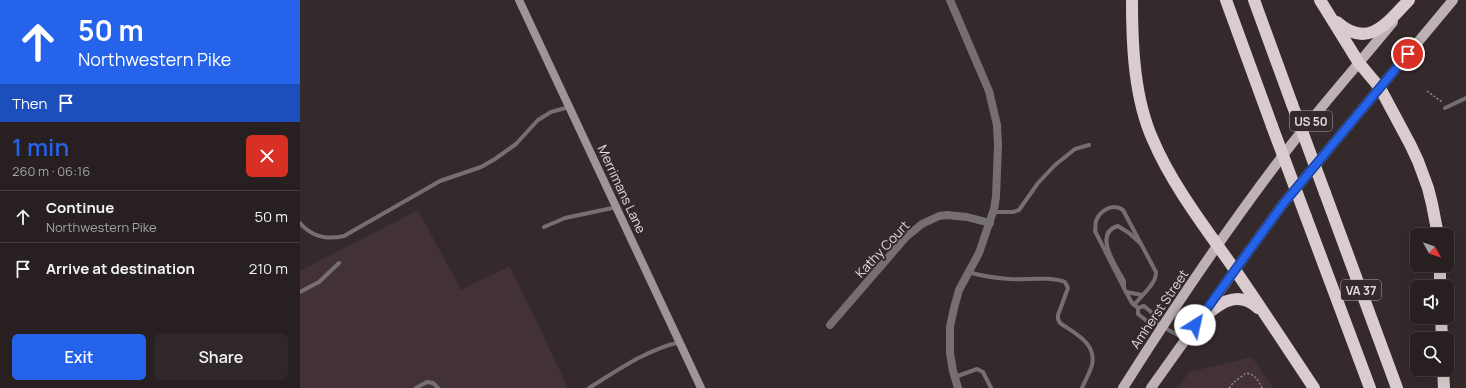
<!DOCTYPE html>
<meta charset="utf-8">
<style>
:root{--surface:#271f20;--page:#2f2729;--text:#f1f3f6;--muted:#a4a2a5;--line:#433d3e;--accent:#2563eb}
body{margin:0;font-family:Manrope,sans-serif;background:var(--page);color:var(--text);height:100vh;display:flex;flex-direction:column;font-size:15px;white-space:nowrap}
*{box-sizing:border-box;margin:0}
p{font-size:13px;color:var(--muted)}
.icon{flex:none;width:22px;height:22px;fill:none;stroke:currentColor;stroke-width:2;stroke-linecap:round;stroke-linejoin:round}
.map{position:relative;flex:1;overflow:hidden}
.panel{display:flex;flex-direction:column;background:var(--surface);width:300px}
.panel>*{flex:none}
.hud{background:#2563eb;color:#fff;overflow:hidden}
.needle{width:26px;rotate:130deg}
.fabs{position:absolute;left:1110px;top:228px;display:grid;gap:8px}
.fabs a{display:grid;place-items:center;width:44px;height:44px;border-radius:6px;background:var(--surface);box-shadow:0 4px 16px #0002,0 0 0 1px var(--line);font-size:20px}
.pin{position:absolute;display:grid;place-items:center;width:34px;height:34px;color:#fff;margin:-17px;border:2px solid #fff;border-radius:50%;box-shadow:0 1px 4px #0007}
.me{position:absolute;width:44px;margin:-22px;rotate:35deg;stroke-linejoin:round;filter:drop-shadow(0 0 3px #0008)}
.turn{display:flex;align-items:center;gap:14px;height:84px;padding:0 12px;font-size:18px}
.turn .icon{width:52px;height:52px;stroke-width:2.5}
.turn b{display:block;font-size:28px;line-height:34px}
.then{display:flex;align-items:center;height:38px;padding:0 12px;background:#0003;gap:8px;font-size:15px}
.round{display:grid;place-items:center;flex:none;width:42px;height:42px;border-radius:6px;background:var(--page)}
.head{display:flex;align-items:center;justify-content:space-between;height:68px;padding:0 12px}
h1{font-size:24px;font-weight:600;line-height:30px;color:var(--accent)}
.cta{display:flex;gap:8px;margin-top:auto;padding:8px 12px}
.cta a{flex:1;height:46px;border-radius:6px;background:var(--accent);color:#fff;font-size:16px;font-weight:600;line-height:46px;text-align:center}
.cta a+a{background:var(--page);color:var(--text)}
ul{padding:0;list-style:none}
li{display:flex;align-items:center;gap:12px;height:52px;padding:0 12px;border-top:1px solid var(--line)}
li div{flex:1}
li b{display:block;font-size:15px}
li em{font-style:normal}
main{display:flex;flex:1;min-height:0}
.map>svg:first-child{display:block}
</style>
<main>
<section class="panel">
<div class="hud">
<div class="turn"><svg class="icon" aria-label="ahead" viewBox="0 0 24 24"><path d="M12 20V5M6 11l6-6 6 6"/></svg><div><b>50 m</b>Northwestern Pike</div></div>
<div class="then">Then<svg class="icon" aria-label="arrive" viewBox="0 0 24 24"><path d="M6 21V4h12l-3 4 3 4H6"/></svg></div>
</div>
<div class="head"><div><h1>1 min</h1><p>260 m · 06:16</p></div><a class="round" style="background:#d93025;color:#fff"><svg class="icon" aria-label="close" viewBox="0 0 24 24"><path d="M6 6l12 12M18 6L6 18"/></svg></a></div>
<ul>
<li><svg class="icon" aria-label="ahead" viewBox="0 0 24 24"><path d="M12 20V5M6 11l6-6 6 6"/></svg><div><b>Continue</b><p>Northwestern Pike</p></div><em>50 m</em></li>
<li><svg class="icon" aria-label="arrive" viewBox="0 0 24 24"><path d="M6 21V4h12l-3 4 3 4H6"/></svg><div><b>Arrive at destination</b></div><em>210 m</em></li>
</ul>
<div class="cta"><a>Exit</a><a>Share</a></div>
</section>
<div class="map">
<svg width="1166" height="388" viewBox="0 0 1166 388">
<rect width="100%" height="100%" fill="#34292b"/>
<!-- built -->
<g fill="#433235">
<path d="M118 210 161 290 210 266 268 388H0V271Z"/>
<path d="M952 357 973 388H878L889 372Z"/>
</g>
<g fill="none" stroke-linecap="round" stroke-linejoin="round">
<!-- path -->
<g stroke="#918889" stroke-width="1.5" stroke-dasharray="2 2" stroke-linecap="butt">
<path d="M1127 91 1142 102"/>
<path d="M929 388 933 383 946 373C955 374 958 380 962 388"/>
</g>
<!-- lane -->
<g stroke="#756f70" stroke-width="4">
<path d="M1145 108 1166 98"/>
<path d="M693 212H713L719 210 738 183 755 165 775 149 789 145"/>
<path d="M0 223C12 237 27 240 44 236L140 181 181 167 195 159 216 144 238 120 251 112 269 107"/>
<path d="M244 227 265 218 317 207"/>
<path d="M668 272C681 276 695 278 709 279 726 280 750 276 765 282L768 288 758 315V319L760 323C774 333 797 343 792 365 790 372 785 381 782 388"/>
<path d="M824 286V281C817 268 792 233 818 226L829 233 840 243"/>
<path d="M0 292 19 282 39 263"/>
<path d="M826 292 832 303 838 308 844 306 858 318 857 323"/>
<path d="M834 305C841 296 857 283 856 272L823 210C813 203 800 210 796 221 795 224 796 228 795 231L826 292 842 295"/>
<path d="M838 308V314L852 325 857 323"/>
<path d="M863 327 885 339"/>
<path d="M655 377 677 369 683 372 691 388"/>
<path d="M116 388 127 382 133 383 138 388"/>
<path d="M289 388C318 370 346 350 380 342"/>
</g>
<!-- street -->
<g stroke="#756f70" stroke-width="8">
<path d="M650 0 689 91 697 125 698 145 696 197 694 209 679 253 659 290 654 308 650 327V353L653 371 658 388"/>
<path d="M530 325 606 237 622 224 639 216 647 215 667 217 690 223"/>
</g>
<!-- secondary -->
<path stroke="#9d9596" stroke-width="8" d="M219 0 401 388"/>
<!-- primary -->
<g stroke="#bdb1b3" stroke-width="10">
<path d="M823 388C876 304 933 220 994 141 1026 101 1060 62 1093 22"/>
<path d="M851 388 935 270 983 204 1153 0"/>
</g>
<!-- highway -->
<g stroke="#daccce" stroke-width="12">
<path d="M832 0C832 45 834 98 853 140 872 185 907 230 935 270 962 309 988 349 1014 388"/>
<path d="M926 0 972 126"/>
<path d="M954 0 992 104"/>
<path d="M1020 0 1059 63 1080 88 1110 144 1118 161 1128 188 1132 204 1138 235"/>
<path d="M1037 22C1068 50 1087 23 1109 0"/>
<path d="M1025 193 1097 388"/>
<path d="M1006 217 1070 388"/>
<path d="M1140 265V287"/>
<path d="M1141 317 1142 339"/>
<path d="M895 325C913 309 934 286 958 308"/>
<path d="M1143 369 1144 388"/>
</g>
<!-- highway-bridge -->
<g stroke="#daccce" stroke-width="12">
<path d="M992 104 1025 193"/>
<path d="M972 126 1006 217"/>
</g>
</g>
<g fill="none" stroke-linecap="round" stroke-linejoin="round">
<!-- route casing -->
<g stroke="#184099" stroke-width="10">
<path id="route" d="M895 325 983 204 1108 54"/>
</g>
<!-- route -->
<use href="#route" stroke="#2563eb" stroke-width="7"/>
</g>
<g text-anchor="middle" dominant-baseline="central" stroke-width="4" stroke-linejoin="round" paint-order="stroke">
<!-- shield labels -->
<g fill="#34292b" stroke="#aea6a7" stroke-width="1">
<rect x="990" y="111" width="42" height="20" rx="3"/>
<rect x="1041" y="280" width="40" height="20" rx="3"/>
</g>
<g font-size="12" font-weight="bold" fill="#e2dbdc">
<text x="1011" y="121">US 50</text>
<text x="1061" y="290">VA 37</text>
</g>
<!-- street labels -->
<g font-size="13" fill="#e2dbdc" stroke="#34292b">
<text transform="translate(322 189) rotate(65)">Merrimans Lane</text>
<text transform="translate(582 249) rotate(-47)">Kathy Court</text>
<text transform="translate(859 309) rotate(-56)">Amherst Street</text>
</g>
</g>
</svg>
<div class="fabs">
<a><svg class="needle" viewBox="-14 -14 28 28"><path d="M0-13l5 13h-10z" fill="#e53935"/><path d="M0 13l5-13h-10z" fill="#a4a2a5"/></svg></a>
<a><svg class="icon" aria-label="sound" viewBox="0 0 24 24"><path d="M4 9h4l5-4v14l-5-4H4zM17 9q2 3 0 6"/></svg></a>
<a><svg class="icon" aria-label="search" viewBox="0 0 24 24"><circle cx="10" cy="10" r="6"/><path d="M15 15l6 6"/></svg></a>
</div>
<div class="pin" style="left:1108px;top:54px;background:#d93025"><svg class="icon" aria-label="arrive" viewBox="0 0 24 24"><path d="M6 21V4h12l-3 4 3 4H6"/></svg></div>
<svg class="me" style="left:895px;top:325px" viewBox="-20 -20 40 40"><circle r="19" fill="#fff"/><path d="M0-13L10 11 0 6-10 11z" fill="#2563eb"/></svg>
</div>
</main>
